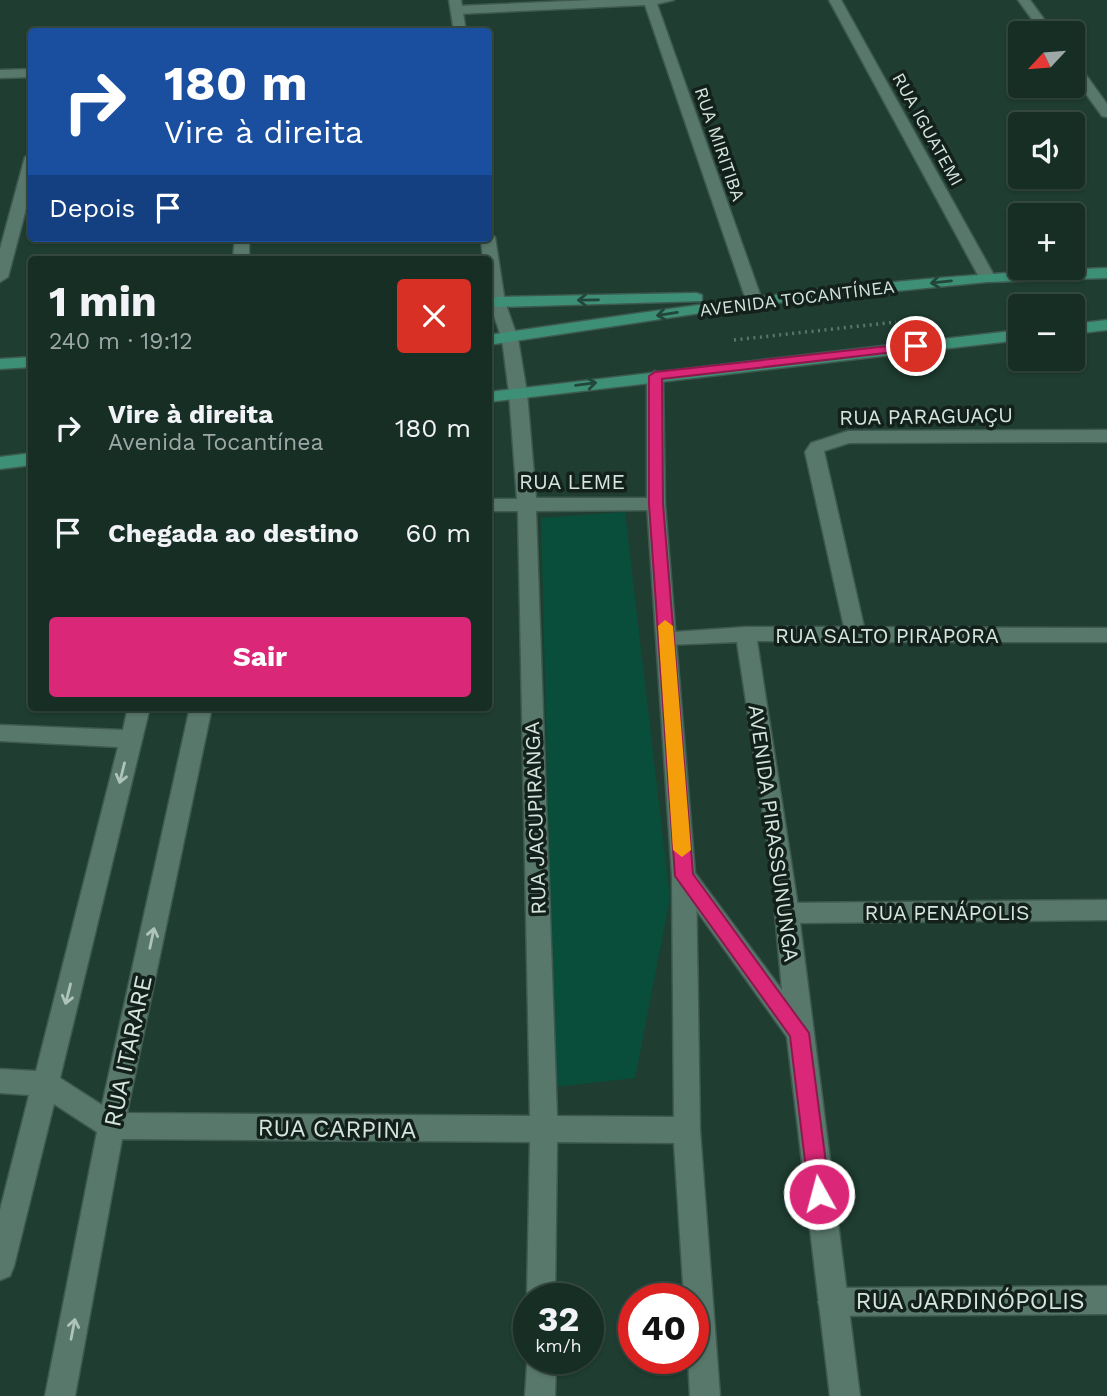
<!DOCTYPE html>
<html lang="pt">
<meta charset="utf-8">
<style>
:root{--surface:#172e25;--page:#20362d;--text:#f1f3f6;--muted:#9ea8a7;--line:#364a42;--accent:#db2777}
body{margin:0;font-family:"Work Sans",sans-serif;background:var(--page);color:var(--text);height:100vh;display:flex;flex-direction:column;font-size:26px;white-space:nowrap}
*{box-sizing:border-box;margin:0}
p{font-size:23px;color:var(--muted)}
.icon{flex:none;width:38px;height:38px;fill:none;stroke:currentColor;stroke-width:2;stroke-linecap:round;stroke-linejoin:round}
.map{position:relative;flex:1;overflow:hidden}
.details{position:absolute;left:28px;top:256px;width:464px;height:455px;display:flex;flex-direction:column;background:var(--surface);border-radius:7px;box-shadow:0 2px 5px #0004,0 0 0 2px var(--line)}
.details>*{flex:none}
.banner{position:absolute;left:28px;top:28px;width:464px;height:214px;border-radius:7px;box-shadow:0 2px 5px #0004,0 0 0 2px var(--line);background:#1a4fa0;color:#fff;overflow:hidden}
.needle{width:46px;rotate:244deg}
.fabs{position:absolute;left:1008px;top:21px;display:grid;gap:14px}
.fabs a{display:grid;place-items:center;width:77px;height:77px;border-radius:7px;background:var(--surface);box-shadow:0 2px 5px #0004,0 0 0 2px var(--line);font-size:35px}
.speed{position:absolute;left:513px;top:1283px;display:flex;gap:14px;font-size:35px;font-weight:700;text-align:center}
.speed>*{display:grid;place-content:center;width:91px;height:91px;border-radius:50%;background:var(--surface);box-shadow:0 2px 5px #0004,0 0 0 2px var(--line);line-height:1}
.speed small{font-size:18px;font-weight:400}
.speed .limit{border:10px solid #d22;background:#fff;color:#111}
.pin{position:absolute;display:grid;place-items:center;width:60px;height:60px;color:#fff;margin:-30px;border:4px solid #fff;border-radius:50%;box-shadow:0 2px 7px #0007}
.me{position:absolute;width:77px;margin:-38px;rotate:353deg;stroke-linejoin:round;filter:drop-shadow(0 0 5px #0008)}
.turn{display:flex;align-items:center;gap:24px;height:147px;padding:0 21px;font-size:32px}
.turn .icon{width:91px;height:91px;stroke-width:2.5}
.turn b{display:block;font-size:49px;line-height:60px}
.then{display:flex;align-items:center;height:66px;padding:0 21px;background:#0003;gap:14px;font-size:26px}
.round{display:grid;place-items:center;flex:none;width:74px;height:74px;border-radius:7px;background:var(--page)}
.overview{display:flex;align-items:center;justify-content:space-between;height:119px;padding:0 21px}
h1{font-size:42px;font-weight:700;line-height:52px}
.cta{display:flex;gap:14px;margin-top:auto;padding:14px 21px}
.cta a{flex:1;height:80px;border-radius:7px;background:var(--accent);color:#fff;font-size:28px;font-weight:700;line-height:80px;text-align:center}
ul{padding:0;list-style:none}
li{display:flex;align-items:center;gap:21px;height:105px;padding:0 21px}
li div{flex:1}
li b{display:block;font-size:26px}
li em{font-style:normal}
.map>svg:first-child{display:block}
</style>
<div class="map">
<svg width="1107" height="1396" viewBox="0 0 1107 1396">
<rect width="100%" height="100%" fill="#1f3d31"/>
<!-- green -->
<path fill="#084e3b" d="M625 512 670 898 635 1078 555 1087 541 518Z"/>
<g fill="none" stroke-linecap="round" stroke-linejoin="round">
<!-- minor casing -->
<g stroke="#3e5950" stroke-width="3">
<g id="minor">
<path d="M592 0H674L657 4 762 300 760 303 754 305 746 300 645 5 457 14 451 10 457 6Z"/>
<path d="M829 0H841L995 277 992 280H982L979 277Z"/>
<path d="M1018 0H1030L1054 33H1042Z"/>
<path d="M1073 63 1078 64 1107 104V117L1102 116 1073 76Z"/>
<path d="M32 153V186L8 277 0 282V249L25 157Z"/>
<path d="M235 238H249V259H233Z"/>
<path d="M518 388 527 393 536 498H656L665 504 656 510 536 511 557 1116 674 1117 672 876 676 869 684 866 692 869 696 876 700 1130 720 1396H690L688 1358H693V1298H684L674 1143 557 1142 555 1298H528V1303L527 1298 530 1142 122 1139 75 1396H45L97 1132 54 1104 14 1266 10 1276 0 1280V1210L29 1095 0 1093V1069L36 1071 118 747 0 741V725L123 730 128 707H150L60 1078 102 1105 190 707H212L127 1113 530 1116 518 511H488V499H517L509 393Z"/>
<path d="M1107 430V442L849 443 824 451 864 627 1107 628V642H863L856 644 849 642 757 641 799 913 795 920 787 923 779 920 737 642 666 645 659 643 656 638 659 633 746 627H844L805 452 811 443 848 431Z"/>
<path d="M1107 1286V1314L832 1316 822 1312 818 1302 822 1292 832 1288Z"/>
<path d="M528 1352V1358H556L555 1396H525Z"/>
</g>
</g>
<!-- tertiary casing -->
<g stroke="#3e5950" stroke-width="3">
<g id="tertiary">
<path d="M449 0H461L466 32H454Z"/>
<path d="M32 69V77L0 78V70Z"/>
<path d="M488 233 495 237 505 302 518 339 527 393 518 398 509 393 502 339 489 302 488 259H483L481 238H488Z"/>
<path d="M655 371 663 376 665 504 695 873 782 990 775 913 779 906 787 903 1107 900V920L800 923 860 1396H830L787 1037 672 876 647 504V376Z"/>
</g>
</g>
<!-- primary casing -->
<g stroke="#3e5950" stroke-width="3">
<g id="primary">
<path d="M1107 268V278L987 282 754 305 488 345V335C696 304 896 275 1107 268Z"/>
<path d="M696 293 702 295V301L497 307 489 302 497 297Z"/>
<path d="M1107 320V330L1073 334V324Z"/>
<path d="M1020 330V340L488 402V392Z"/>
<path d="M32 357V367L0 369V359Z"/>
<path d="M32 453V465L0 469V457Z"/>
</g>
</g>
<!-- path -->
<path stroke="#5c766c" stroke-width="3.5" stroke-dasharray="2 4.5" stroke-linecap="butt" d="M734 340 896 322"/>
<!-- minor -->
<use href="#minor" fill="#58786b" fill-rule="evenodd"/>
<!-- tertiary -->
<use href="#tertiary" fill="#58786b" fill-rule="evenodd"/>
<!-- primary -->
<use href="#primary" fill="#3d9075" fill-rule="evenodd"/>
</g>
<!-- one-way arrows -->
<defs><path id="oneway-shaft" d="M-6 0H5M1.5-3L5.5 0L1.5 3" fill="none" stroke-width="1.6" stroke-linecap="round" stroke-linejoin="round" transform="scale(1.75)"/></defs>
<g stroke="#22473a">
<use href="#oneway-shaft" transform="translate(941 282) rotate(174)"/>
<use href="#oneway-shaft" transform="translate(588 300) rotate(179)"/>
<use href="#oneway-shaft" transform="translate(667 314) rotate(171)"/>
<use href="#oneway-shaft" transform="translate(586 384) rotate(-7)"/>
</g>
<g stroke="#aec4bb">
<use href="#oneway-shaft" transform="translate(122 773) rotate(104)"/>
<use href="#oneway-shaft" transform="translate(152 938) rotate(-78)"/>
<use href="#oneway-shaft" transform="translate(68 994) rotate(104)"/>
<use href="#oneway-shaft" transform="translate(73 1329) rotate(-79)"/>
</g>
<!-- route -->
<path fill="#db2777" stroke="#8e194d" stroke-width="2" d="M916 343 920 344V349L662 379 663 504 693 874 809 1033 830 1194 827 1202 819 1205 812 1202 809 1194 790 1036 675 876 649 504V376L655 372Z"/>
<!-- slow -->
<path fill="#f59e0b" d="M665 620 673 626 691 850 682 857 673 850 658 626Z"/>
<g text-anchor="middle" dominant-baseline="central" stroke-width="7" stroke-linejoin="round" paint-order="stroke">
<!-- far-street labels -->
<g font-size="18" fill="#d3e5dd" stroke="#13201b">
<text transform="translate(928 129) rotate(61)">RUA IGUATEMI</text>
<text transform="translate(720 144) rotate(71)">RUA MIRITIBA</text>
<text transform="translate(797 298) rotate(-7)">AVENIDA TOCANTÍNEA</text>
</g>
<!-- street labels -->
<g font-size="21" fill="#d3e5dd" stroke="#13201b">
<text transform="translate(926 416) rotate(-1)">RUA PARAGUAÇU</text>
<text x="572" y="481">RUA LEME</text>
<text x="887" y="635">RUA SALTO PIRAPORA</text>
<text transform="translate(535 818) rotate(-92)">RUA JACUPIRANGA</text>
<text transform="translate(774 833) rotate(82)">AVENIDA PIRASSUNUNGA</text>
<text x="947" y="912">RUA PENÁPOLIS</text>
</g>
<!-- near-street labels -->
<g font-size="24" fill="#d3e5dd" stroke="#13201b">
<text transform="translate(128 1051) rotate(-78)">RUA ITARARE</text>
<text transform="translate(337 1129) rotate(1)">RUA CARPINA</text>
<text x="970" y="1301">RUA JARDINÓPOLIS</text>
</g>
</g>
</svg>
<div class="fabs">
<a><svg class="needle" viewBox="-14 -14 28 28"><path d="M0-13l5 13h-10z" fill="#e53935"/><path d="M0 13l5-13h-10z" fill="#9ea8a7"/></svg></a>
<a><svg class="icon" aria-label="sound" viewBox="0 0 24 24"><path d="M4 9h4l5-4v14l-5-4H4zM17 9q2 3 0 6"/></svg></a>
<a>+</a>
<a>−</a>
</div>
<div class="speed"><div>32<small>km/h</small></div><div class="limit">40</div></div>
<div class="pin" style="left:916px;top:346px;background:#d93025"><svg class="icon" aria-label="arrive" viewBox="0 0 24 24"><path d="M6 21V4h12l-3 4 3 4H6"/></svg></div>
<svg class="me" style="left:819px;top:1194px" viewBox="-20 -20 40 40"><circle r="17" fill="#db2777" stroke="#fff" stroke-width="3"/><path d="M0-11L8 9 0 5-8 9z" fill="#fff"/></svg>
<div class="banner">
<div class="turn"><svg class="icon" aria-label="right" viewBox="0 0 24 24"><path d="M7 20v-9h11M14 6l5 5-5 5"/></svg><div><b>180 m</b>Vire à direita</div></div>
<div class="then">Depois<svg class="icon" aria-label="arrive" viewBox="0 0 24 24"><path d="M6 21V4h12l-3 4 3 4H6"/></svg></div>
</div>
<section class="details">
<div class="overview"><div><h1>1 min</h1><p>240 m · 19:12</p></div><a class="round" style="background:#d93025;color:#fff"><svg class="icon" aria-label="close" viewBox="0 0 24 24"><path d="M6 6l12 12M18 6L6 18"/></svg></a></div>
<ul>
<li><svg class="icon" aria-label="right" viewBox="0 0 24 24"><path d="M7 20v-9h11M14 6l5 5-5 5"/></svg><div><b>Vire à direita</b><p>Avenida Tocantínea</p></div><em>180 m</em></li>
<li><svg class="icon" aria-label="arrive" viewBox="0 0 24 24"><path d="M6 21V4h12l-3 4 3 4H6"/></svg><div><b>Chegada ao destino</b></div><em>60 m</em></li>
</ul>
<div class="cta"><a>Sair</a></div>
</section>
</div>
